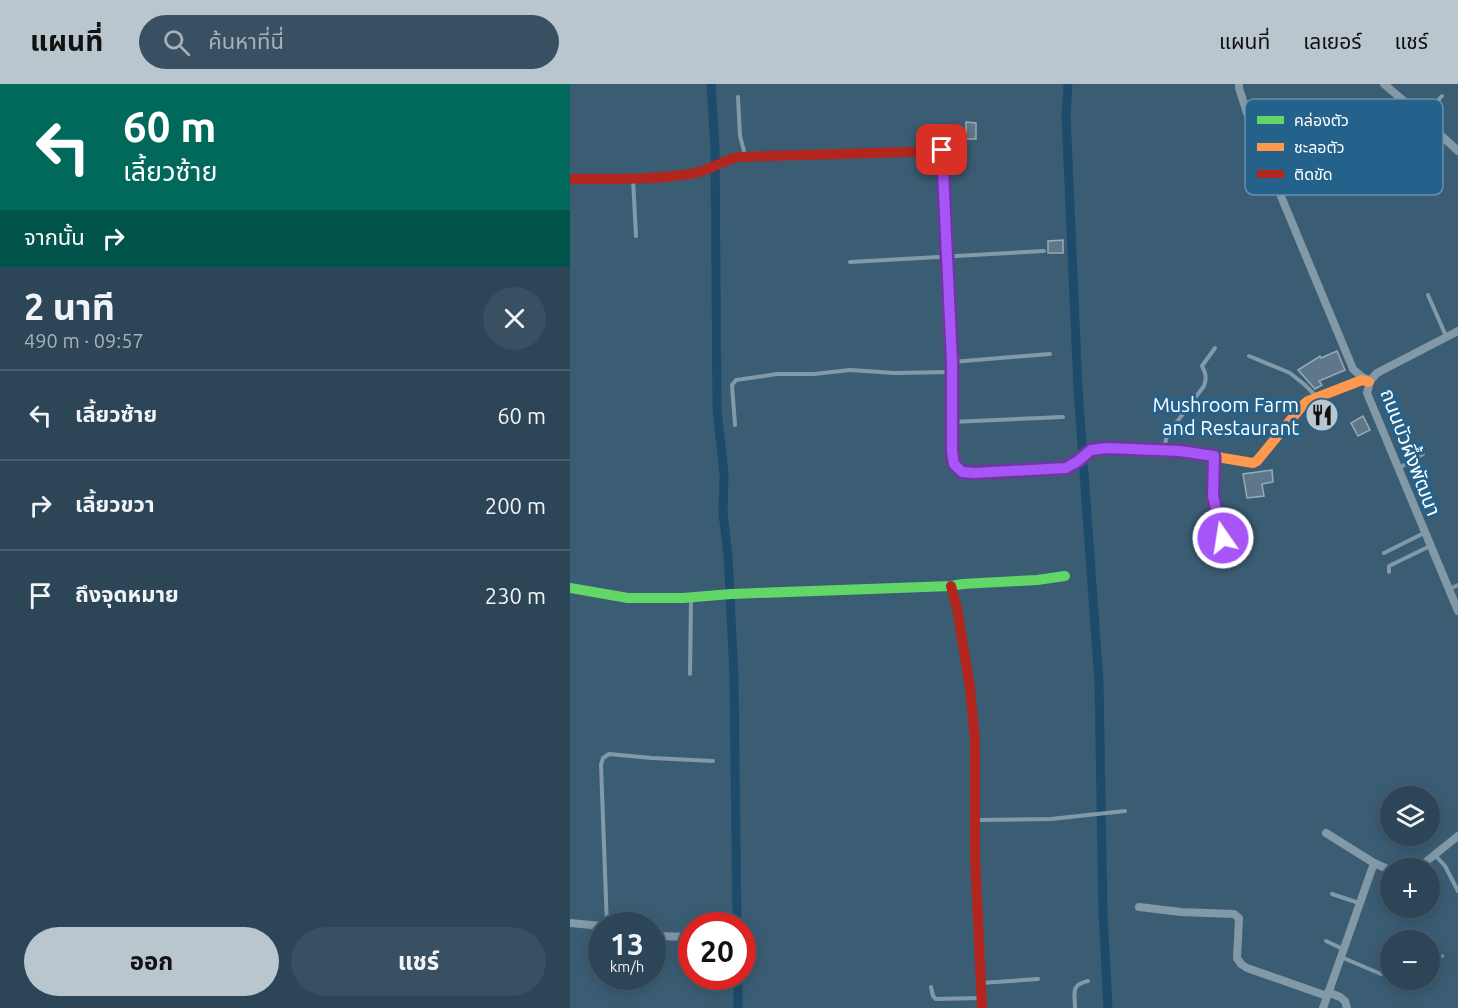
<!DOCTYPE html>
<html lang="th">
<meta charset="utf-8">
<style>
:root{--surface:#2c4657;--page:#385061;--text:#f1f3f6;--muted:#a6b1ba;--line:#485e6d;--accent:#bac6ce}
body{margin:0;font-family:Ubuntu,"Noto Sans Thai",sans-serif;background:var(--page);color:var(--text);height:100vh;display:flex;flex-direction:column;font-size:22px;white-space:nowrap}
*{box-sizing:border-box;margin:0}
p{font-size:20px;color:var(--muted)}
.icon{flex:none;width:33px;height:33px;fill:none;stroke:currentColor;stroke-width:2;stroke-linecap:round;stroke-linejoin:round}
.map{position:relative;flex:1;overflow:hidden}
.panel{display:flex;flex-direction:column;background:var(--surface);width:570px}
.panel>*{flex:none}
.top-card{background:#00695c;color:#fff;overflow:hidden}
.controls{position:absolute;left:810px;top:702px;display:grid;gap:12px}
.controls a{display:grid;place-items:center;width:60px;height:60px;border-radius:50%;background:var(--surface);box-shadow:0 3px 15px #0003,0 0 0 2px var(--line);font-size:30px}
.speed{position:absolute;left:18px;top:828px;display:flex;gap:12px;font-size:30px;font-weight:700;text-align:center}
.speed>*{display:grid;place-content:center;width:78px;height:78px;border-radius:50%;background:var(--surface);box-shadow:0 3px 15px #0003,0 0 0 2px var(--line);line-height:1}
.speed small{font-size:15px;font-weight:400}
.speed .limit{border:9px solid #d22;background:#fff;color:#111}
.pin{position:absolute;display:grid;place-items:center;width:51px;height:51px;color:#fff;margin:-26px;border-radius:12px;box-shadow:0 3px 9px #0006}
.me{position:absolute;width:66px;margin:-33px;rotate:347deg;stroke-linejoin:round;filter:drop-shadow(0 0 4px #0008)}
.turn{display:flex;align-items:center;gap:21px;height:126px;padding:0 24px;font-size:27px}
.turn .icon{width:78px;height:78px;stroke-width:2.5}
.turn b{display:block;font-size:42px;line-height:51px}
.then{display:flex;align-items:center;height:57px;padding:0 24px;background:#0003;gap:12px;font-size:22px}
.round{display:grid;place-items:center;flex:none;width:63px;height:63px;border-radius:32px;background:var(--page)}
.overview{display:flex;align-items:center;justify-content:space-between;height:102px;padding:0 24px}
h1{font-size:36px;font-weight:700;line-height:45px}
.action{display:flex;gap:12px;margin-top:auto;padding:12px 24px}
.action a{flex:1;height:69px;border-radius:36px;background:var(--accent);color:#111;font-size:24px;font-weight:700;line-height:69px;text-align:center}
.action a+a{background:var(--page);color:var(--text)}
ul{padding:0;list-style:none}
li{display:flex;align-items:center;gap:18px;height:90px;padding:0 24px;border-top:2px solid var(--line)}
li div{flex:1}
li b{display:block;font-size:22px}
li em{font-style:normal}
header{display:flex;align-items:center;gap:36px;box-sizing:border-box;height:84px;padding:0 30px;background:var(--accent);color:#111}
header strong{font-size:28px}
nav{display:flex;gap:33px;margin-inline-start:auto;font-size:21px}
.search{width:420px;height:54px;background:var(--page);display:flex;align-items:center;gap:15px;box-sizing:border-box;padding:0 21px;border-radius:33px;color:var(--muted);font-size:22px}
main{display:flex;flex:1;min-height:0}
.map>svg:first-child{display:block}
</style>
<header>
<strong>แผนที่</strong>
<div class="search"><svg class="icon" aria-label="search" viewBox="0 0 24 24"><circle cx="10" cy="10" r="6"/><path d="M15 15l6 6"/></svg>ค้นหาที่นี่</div>
<nav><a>แผนที่</a><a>เลเยอร์</a><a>แชร์</a></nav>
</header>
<main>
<section class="panel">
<div class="top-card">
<div class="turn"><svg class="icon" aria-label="left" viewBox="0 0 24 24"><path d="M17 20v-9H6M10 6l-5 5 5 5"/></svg><div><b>60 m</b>เลี้ยวซ้าย</div></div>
<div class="then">จากนั้น<svg class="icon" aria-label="right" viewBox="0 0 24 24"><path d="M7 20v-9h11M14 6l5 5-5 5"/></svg></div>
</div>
<div class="overview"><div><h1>2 นาที</h1><p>490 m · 09:57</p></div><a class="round"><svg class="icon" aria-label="close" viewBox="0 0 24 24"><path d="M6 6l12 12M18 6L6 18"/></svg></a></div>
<ul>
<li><svg class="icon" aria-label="left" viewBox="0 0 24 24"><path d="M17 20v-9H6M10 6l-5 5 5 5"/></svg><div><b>เลี้ยวซ้าย</b></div><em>60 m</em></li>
<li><svg class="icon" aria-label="right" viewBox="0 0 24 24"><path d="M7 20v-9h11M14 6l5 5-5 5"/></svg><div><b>เลี้ยวขวา</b></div><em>200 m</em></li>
<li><svg class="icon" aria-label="arrive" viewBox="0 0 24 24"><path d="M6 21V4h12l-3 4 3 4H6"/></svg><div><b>ถึงจุดหมาย</b></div><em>230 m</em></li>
</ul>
<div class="action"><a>ออก</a><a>แชร์</a></div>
</section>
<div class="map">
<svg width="888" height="924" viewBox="0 0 888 924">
<rect width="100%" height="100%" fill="#3b5d74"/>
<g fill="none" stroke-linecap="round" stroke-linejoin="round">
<!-- canal -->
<g stroke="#1c4b6c" stroke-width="9">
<path d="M141 0 145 64 147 325 154 390 153 430 158 471 164 592 167 842"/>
<path d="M498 0 496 31 508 305 529 599 533 830 538 924"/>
<path d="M168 892V924"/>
</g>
</g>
<!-- building -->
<g fill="#5e7889" stroke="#97aab7" stroke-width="1.5">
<path d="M396 38 406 39V55H396Z"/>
<path d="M493 156V169H478V157Z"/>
<path d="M767 267 775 286 749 297 752 301 745 305 728 286 750 272 751 274Z"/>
<path d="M753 319 763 333 751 342 740 327Z"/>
<path d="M793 332 800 346 788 352 781 339Z"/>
<path d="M702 386 703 398 692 400 694 412 677 414 673 390Z"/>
</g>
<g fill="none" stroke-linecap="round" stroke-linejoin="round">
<!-- lane -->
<g stroke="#8299a8" stroke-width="4">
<path d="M168 13 170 52 175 71"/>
<path d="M853 33 872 12"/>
<path d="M63 95 66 152"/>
<path d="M280 178 474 167"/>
<path d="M858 211 876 252"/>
<path d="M679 272 720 289 735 301 747 313"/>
<path d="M382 278 480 270"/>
<path d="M382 338 493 333"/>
<path d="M165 341 162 301 166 296 207 290H244L280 286 325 289 381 288"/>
<path d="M594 365 597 351 634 302C637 294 636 290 632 282L645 264"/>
<path d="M644 375 643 412 653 454"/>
<path d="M829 384 853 370"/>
<path d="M814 469 854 449"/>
<path d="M819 488V482L860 462"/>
<path d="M879 505 888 501"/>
<path d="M120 590 121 515"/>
<path d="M406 736 481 735 555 727"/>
<path d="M865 771 875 782 888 807"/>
<path d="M762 810 789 819"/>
<path d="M37 842 31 681 33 674 39 670 82 674 143 677"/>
<path d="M756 857 773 865"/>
<path d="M771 873 811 890 820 891"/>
<path d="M860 877 872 872"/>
<path d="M411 899 468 895"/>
<path d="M361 903 363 912 366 915 411 914"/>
<path d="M505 924C505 909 500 901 518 897"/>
</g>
<!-- street -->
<g stroke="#8299a8" stroke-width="8">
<path d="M669 0V4L680 38 783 285 792 293 799 296"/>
<path d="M814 0 835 18 888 67"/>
<path d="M888 247 807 289 800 297 797 309 888 527"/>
<path d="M756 749 804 779 820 786"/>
<path d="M848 784 888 752"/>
<path d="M569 823 611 828 664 830 669 834 667 874 671 880 677 884 757 912"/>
<path d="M0 839 32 842"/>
<path d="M82 852 122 853"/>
<path d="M758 908 770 913 775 917 777 924"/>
<path d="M753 924 804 779"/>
</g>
<!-- fast -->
<g stroke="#63d668" stroke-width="10">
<path d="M375 129 382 278V368L384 380 392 388 404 389 496 384 508 377 521 366 537 364 580 366"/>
<path d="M0 504 58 514H113L161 510 381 502 392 500 467 496 495 492"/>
</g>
<!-- slow -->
<path stroke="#ff974d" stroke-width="10" d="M580 366 611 367 683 379 687 377 733 321 738 317 792 296 799 298"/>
<!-- jam -->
<g stroke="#b3261e" stroke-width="10">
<path d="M0 95C40 95 81 96 120 90 137 88 151 77 168 73L372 67 375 129"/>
<path d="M381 502 387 524 400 604 405 656V771L412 924"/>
</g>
</g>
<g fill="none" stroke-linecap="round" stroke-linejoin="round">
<!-- route casing -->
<g stroke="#6d37a1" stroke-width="15">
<path id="route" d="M372 66 382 278V368L384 380 392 388 404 389 496 384 508 377 521 366 537 364 610 367 644 372 643 412 653 454"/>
</g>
<!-- route -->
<use href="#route" stroke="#a855f7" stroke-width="10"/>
</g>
<!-- icons -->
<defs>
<g id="restaurant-disc" transform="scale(1.725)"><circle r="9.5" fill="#bac6ce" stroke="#24618b"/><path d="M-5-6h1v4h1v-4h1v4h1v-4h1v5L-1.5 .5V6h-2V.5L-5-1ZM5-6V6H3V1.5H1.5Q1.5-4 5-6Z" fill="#111"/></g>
</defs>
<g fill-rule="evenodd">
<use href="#restaurant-disc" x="752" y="331"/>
</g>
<g text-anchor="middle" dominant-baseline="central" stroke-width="6" stroke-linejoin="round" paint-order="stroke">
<!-- poi labels -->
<g font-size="20" fill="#fff" stroke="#24618b" text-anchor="end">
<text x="729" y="320">Mushroom Farm<tspan x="729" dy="23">and Restaurant</tspan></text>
</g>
<!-- street labels -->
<g font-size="20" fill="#fff" stroke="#24618b">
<text transform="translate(841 368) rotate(69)">ถนนบัวผึ้งพัฒนา</text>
</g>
</g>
<!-- legend -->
<rect x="675" y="15" width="198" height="96" rx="9" fill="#24618b" stroke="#6690ae" stroke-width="1.5"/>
<rect x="687" y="32" width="27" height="8" fill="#63d668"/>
<rect x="687" y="59" width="27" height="8" fill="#ff974d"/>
<rect x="687" y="86" width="27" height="8" fill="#b3261e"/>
<g font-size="16" fill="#fff">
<text x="724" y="42">คล่องตัว</text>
<text x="724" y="69">ชะลอตัว</text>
<text x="724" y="96">ติดขัด</text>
</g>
</svg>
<div class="controls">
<a><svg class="icon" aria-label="layers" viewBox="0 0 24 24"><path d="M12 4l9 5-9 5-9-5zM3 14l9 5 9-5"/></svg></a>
<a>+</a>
<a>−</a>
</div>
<div class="speed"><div>13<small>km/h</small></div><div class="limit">20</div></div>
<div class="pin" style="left:372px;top:66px;background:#d93025"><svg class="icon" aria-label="arrive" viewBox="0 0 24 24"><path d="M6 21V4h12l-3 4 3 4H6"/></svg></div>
<svg class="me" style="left:653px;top:454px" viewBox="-20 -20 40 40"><circle r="17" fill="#a855f7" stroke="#fff" stroke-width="3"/><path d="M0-11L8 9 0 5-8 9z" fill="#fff"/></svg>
</div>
</main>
